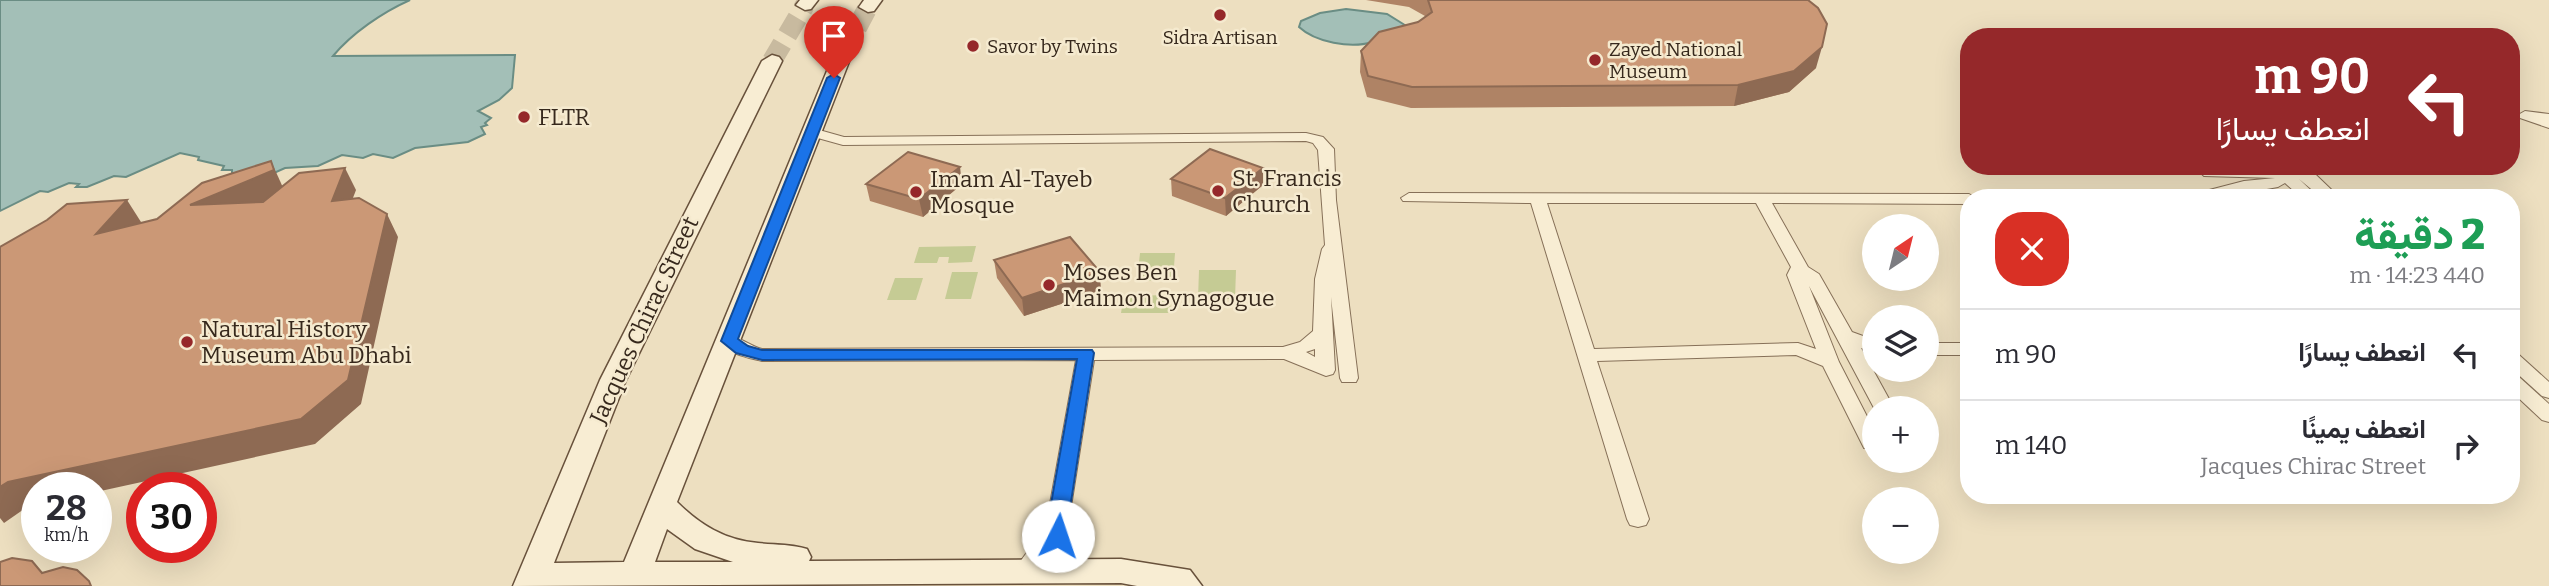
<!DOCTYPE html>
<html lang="ar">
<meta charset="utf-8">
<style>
:root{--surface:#fff;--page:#f7f7f7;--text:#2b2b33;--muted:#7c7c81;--line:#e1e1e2}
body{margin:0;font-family:Bitter,Vazirmatn,serif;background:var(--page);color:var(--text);direction:rtl;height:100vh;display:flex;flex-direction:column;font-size:26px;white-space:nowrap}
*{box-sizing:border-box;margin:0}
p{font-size:23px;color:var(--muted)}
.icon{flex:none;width:38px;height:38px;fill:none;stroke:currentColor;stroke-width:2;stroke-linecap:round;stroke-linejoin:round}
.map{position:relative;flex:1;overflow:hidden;direction:ltr}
.drawer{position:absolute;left:1960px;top:189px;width:560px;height:315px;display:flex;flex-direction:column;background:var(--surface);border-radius:28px;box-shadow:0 7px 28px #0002;direction:rtl}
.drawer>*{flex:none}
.hud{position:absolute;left:1960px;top:28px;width:560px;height:147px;border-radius:28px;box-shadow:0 7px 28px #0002;direction:rtl;background:#95282a;color:#fff;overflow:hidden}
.needle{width:46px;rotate:35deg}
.tools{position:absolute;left:1862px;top:214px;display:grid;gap:14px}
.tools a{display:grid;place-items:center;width:77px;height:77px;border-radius:50%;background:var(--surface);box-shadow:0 7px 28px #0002;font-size:35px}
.speed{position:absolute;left:21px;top:472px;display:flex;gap:14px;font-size:35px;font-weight:700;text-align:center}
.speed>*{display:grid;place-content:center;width:91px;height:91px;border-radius:50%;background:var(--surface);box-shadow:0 7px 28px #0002;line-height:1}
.speed small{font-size:18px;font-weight:400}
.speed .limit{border:10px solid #d22;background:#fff;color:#111}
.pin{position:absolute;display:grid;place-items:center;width:60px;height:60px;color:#fff;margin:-72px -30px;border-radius:50% 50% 50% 0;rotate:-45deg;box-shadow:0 0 7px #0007}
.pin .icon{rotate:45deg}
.me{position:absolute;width:77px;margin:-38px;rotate:4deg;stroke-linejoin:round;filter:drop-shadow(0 0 5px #0008)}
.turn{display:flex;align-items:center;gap:24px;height:147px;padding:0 35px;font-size:32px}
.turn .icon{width:91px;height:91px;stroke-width:2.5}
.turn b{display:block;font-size:49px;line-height:60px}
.round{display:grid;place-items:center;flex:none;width:74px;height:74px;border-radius:28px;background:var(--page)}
.overview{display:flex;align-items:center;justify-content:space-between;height:119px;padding:0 35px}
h1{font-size:42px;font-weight:800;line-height:52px;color:#1e9e55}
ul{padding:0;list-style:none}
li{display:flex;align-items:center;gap:21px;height:91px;padding:0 35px;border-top:2px solid var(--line)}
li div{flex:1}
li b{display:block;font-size:26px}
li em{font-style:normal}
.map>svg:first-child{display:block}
</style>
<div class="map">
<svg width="2549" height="586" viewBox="0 0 2549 586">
<rect width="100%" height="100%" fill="#eddfc0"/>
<!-- green -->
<g fill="#c5cb94">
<path d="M976 246 972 262 948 263 949 257H939L937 263H914L919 247Z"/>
<path d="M1140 253H1175L1173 280 1137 281Z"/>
<path d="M1199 270H1236L1235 299H1198Z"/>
<path d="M952 272H978L971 299H945Z"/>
<path d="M895 278H923L916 300H887Z"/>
<path d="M1171 295 1170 313H1121L1124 296Z"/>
</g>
<!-- water -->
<g fill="#a3bfb7" stroke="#6a8d84" stroke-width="2">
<path d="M0 0H410C383 12 352 33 333 56L515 55 512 88 499 100 478 111 491 118 485 123 487 125 481 127 485 134 468 142 415 148 393 158 373 154 363 158 342 155 318 166 285 168 274 173H232V170H222L224 166 198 160 199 157 180 153 126 177 114 176 87 187H76L79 184 69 183 48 192 40 191 0 211Z"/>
<path d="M1346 9 1387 14 1408 27C1397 32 1385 39 1372 42 1351 49 1315 42 1299 27L1301 21 1320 13Z"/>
</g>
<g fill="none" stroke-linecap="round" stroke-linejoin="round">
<!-- secondary-tunnel -->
<g stroke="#c8ba9f" stroke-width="20" stroke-dasharray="20 10" stroke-linecap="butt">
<path d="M843 54 868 7"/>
<path d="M772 61 805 5"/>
</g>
<!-- street casing -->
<g stroke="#867058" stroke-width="2">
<g id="street">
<path d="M2525 111 2549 114V128L2520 118 2518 115Z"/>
<path d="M812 128 844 137 1306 133 1323 137 1334 149 1336 200 1358 378 1356 382H1342L1340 378 1331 297 1335 370 1333 374 1326 376 1284 359 1094 360 1068 526 1072 545 1087 572 1084 578 1076 580 1068 578 1054 551C1046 565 1035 583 1017 578L1014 572C1022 556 1037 542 1046 526L1076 360 762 361C746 357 730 355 720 341L723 337C736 333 749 346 762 349L1283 347 1300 342 1313 331 1315 279 1322 249 1325 245 1318 150 1313 143 1306 141 843 145 807 135 805 132 807 129ZM1315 349V357L1306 352Z"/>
<path d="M2209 168H2299L2315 174 2340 198H2322L2299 179 2319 198H2302L2285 183 2278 187 2216 198H2188L2190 195 2244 181 2275 178 2204 176 2201 173Z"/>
<path d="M1409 193 1969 194 1976 198H1969V204L1772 203 1808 267 1819 274 1852 332 1874 340V352L1861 348 1894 408H1874L1809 286 1839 362 1874 430V449L1864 448 1823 366 1796 355 1597 361 1649 519 1646 525 1638 527 1630 525 1627 519 1531 203 1403 201 1401 198ZM1547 203H1756L1791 267 1787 275 1816 349 1798 343 1594 349Z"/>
<rect x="1927" y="343" width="42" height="12"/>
<path d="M2511 352 2518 354 2549 382V398L2542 396 2511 368Z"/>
<path d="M2511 374 2518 376 2549 404V422L2542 420 2511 391Z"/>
</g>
</g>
<!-- secondary casing -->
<g stroke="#68513b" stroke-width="3">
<g id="secondary">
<path d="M800 0H818L811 9 805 10 796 5Z"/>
<path d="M864 0H882L874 11 868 12 859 7Z"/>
<path d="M843 48 852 54 677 502C700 525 725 540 758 543 774 545 791 544 807 549L811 557 809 561 1121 559 1190 570 1202 586H1137L1121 583 513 586 600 380 762 61 772 55 779 57 782 61 626 380 554 563 624 562 834 54ZM667 529 695 549 733 562H655Z"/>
</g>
</g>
<!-- street -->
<use href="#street" fill="#f8edd3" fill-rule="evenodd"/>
<!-- secondary -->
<use href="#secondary" fill="#f8edd3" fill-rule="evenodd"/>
</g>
<!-- wall -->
<g fill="#af8365">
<path d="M1366 0H1808L1816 68 1789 92 1734 106 1411 108 1367 97 1360 72 1361 51 1418 22 1425 17V16L1409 7Z"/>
<path d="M1263 168V185L1226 216 1172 196 1171 179Z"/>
<path d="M866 184H962L923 217 870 201Z"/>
<path d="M994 260 1101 291 1024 316 997 278Z"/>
</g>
<!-- shaded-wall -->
<g fill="#8e6a53">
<path d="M1822 47 1816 68 1789 92 1734 106 1738 85Z"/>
<path d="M271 161 285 192 203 228 190 205Z"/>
<path d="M960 167 962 184 923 217 919 199Z"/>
<path d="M345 168 356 190 343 224 332 201Z"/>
<path d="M1263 168V185L1226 216 1225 198Z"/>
<path d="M127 200 141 222 110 258 96 234Z"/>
<path d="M387 214 398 237 361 404 315 444 96 492V488H37V505L27 507 4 523 0 518V487Z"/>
<path d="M1100 272 1101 291 1024 316 1022 298Z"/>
</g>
<!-- building -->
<g fill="#cb9876" stroke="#8e6a53" stroke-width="2">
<path d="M1428 0H1808L1818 8 1827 24 1822 47 1794 71 1738 85 1412 87 1368 76 1361 51 1379 32 1418 22 1432 12Z"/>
<path d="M1210 149 1263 168 1225 198 1171 179Z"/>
<path d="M908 152 960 167 919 199 866 184Z"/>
<path d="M271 161 274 170 190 205 263 202 299 173 345 168 332 201 359 198 387 214 348 380 301 419 8 482 0 487V247L47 220 67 204 127 200 96 234 157 219 202 183Z"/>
<path d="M1070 237 1100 272 1022 298 994 260Z"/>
<path d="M12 558 32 561 42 573 63 567 77 570 89 581 91 586H0V562Z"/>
</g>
<!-- route -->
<path fill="#1a73e8" stroke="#114b97" stroke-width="2" d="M834 74 840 78 738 339 748 346 762 350H1092L1094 353 1065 541 1058 543 1051 541 1047 526 1077 359 762 360 736 353 721 341 827 78Z"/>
<!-- markers -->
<g fill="#95282a" stroke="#f5eacf" stroke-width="2.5">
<circle cx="1220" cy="15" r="7"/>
<circle cx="973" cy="46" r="7"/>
<circle cx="1595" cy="60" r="7"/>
<circle cx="524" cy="117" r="7"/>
<circle cx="1218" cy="191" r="7"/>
<circle cx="916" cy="192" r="7"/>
<circle cx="1049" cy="285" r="7"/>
<circle cx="187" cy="342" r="7"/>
</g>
<g text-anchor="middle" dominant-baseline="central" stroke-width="5" stroke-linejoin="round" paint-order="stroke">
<!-- far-poi labels -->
<g font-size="19" fill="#36281c" stroke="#f5eacf" text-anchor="start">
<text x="1220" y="37" text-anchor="middle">Sidra Artisan</text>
<text x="987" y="46">Savor by Twins</text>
<text x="1609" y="49">Zayed National<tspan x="1609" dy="22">Museum</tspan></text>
</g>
<!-- poi labels -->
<g font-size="23" fill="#36281c" stroke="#f5eacf" text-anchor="start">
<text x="538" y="117">FLTR</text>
<text x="1232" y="178">St. Francis<tspan x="1232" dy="26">Church</tspan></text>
<text x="930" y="179">Imam Al-Tayeb<tspan x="930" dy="26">Mosque</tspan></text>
<text x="1063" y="272">Moses Ben<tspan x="1063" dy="26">Maimon Synagogue</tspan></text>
<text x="201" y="329">Natural History<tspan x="201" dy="26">Museum Abu Dhabi</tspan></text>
</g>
<!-- street labels -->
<g font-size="23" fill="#36281c" stroke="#f5eacf">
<text transform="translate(644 320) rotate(-65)">Jacques Chirac Street</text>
</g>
</g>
</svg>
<div class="tools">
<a><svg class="needle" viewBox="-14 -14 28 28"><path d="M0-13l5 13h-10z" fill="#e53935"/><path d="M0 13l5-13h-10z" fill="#7c7c81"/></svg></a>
<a><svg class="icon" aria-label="layers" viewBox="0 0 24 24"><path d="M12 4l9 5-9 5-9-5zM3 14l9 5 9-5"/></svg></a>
<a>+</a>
<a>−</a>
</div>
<div class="speed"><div>28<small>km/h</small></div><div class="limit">30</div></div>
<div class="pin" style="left:834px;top:78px;background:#d93025"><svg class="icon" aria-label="arrive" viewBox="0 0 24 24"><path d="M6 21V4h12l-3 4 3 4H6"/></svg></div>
<svg class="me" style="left:1058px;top:536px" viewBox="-20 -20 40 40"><circle r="19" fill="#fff"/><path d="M0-13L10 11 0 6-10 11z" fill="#1a73e8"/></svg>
<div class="hud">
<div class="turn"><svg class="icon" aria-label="left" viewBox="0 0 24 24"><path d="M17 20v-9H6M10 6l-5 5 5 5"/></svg><div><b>90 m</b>انعطف يسارًا</div></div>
</div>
<section class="drawer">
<div class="overview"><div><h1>2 دقيقة</h1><p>440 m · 14:23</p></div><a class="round" style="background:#d93025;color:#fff"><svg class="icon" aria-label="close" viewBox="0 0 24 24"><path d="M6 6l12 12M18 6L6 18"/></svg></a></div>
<ul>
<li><svg class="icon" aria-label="left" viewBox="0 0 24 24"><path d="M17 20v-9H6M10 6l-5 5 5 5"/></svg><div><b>انعطف يسارًا</b></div><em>90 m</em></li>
<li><svg class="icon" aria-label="right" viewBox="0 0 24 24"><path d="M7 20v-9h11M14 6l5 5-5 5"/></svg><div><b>انعطف يمينًا</b><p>Jacques Chirac Street</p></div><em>140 m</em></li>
</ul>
</section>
</div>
